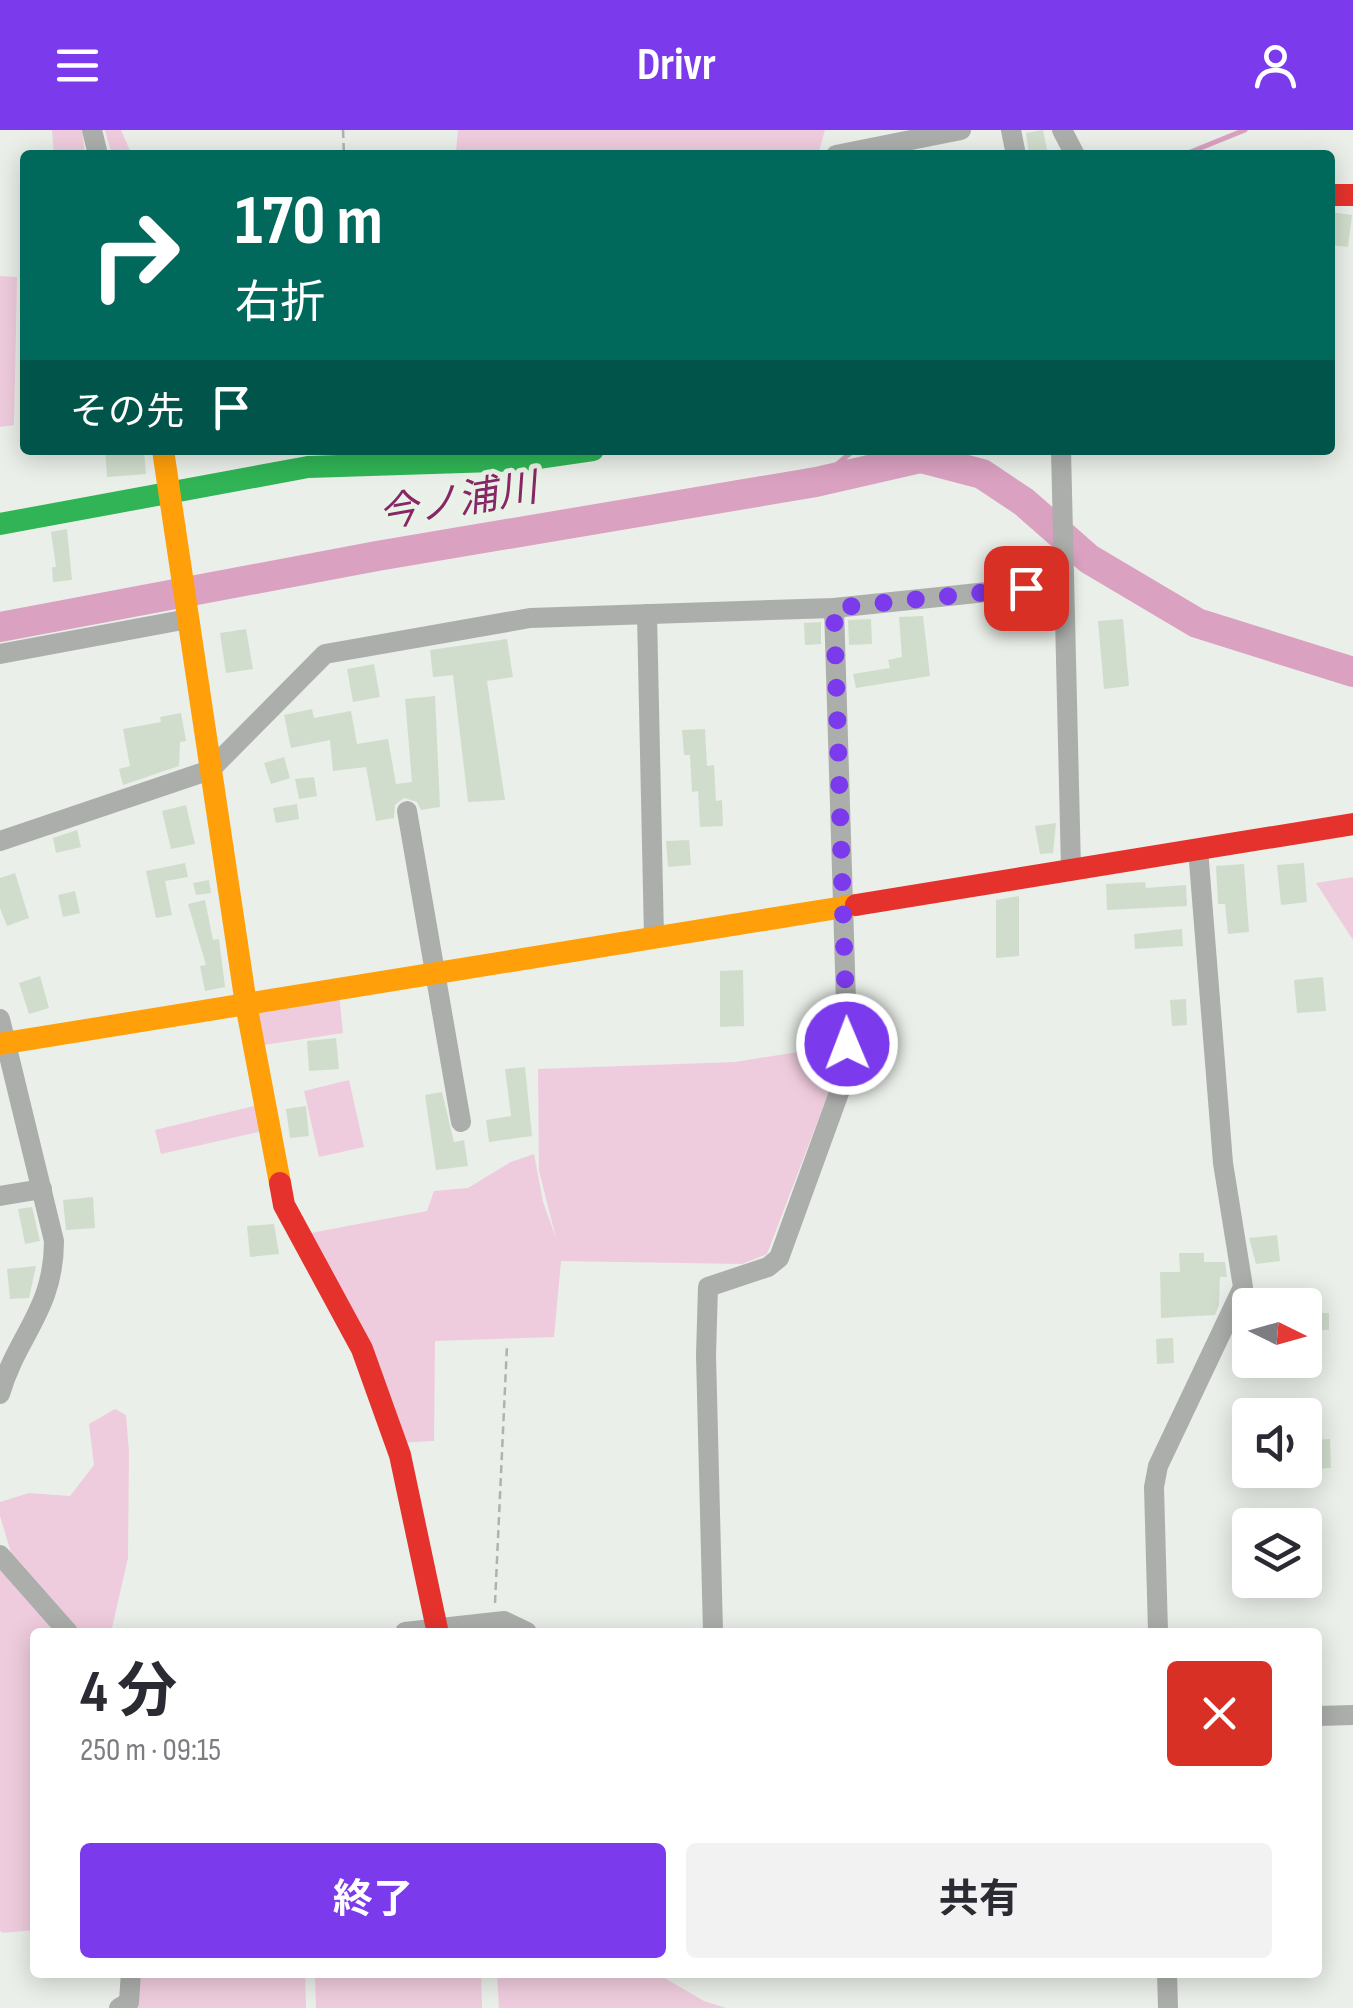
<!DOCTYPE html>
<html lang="ja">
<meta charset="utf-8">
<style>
:root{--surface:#fff;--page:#f2f2f3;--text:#2b2b33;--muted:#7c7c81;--accent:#7c3aed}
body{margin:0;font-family:"Sofia Sans Condensed","Noto Sans JP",sans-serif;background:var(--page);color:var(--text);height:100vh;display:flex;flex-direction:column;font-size:38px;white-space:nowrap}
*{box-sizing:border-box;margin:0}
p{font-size:32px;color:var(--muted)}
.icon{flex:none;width:55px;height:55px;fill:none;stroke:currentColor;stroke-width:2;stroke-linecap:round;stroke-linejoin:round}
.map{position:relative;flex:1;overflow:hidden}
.panel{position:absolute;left:30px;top:1498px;width:1292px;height:350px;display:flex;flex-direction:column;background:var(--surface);border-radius:10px;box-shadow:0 5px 25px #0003}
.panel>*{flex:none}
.banner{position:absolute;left:20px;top:20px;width:1315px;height:305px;border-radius:10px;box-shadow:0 5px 25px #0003;background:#00695c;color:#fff;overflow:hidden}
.needle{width:65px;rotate:95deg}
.buttons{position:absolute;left:1232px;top:1158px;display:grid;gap:20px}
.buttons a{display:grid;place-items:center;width:90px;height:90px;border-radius:10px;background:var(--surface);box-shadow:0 5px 25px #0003;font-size:50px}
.pin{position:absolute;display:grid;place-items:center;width:85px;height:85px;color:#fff;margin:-42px;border-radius:20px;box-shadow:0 5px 15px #0006}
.me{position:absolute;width:110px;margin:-55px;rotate:359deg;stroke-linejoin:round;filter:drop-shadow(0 0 8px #0008)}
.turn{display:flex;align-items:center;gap:35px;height:210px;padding:0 50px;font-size:45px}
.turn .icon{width:130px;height:130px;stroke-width:2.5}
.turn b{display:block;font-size:70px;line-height:85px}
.then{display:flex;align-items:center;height:95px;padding:0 50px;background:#0003;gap:20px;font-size:38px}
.round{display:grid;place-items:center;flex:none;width:105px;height:105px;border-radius:10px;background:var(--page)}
.headline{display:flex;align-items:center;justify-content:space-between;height:170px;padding:0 50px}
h1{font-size:60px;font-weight:700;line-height:75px}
.primary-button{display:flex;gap:20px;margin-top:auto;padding:20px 50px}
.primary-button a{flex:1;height:115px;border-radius:10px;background:var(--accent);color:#fff;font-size:40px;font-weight:700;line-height:115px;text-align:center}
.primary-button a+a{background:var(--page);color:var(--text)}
header{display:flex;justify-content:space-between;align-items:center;height:130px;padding:0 50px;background:var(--accent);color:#fff;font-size:45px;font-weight:700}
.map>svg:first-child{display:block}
</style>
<header><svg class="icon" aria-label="menu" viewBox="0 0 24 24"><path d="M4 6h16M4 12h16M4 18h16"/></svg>Drivr<svg class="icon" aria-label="person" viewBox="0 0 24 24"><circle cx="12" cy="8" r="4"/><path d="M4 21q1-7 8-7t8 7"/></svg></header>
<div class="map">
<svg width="1353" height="1878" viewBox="0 0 1353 1878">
<rect width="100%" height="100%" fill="#eaefe9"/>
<!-- green -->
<g fill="#efccdd">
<path d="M52 0H82L85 25H54Z"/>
<path d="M105 0H121L132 25H112Z"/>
<path d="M458 0H825L818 25H417L456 21Z"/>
<path d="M0 146 17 147 14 295 0 297Z"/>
<path d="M1353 747V810L1316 753Z"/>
<path d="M339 863 343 903 257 916 250 876Z"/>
<path d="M847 914 767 1124 742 1134 561 1131 554 1207 435 1211 434 1311 396 1313 300 1105 427 1081 434 1061 468 1058 511 1032 534 1024 543 1072 556 1108 539 1041 538 939 735 932Z"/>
<path d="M349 950 364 1017 319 1027 304 961Z"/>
<path d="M258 975 263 1001 161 1024 155 1000Z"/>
<path d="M115 1279 126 1285 129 1321 128 1428 111 1502H79L37 1465 64 1502H35V1800L3 1803 0 1801V1418L15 1436 0 1386V1372L29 1363 70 1366 94 1335 89 1294Z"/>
<path d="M127 1843H305L306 1878H134Z"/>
<path d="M315 1843H481L482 1878H316Z"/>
<path d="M497 1843H656L704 1871 726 1878H499Z"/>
</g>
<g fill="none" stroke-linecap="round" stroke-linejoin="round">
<!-- stream -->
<g stroke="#daa1c0" stroke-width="5">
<path d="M1183 25 1245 0"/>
<path d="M816 352 854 320"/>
</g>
<!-- river -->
<path stroke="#daa1c0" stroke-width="30" d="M0 497 377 426 816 352 921 328 982 344 1024 372 1089 429 1197 493 1353 542"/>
</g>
<!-- building -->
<g fill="#d0ddcc">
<path d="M1043 0 1048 25H1029L1026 3Z"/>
<path d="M1330 82 1352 85 1348 117 1330 115Z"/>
<path d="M105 320H144L146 344 107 347Z"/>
<path d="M67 399 72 450 53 452 52 437H56L51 402Z"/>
<path d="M923 486 930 546 856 558 853 544 890 538 888 530 902 527 899 487Z"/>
<path d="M871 489 872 514 849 515 848 490Z"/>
<path d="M1123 489 1129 556 1104 559 1098 491Z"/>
<path d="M821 492V514L805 515 804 493Z"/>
<path d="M246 499 253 539 226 543 220 503Z"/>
<path d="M507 509 513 547 487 551 505 670 468 672 453 545 433 547 430 520Z"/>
<path d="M374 534 380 567 353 572 347 539Z"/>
<path d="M435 566 440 677 421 680 417 672 404 668 395 675 394 688 376 691 366 637 333 641 330 610 291 618 284 585 312 579 314 588 351 581 357 614 388 609 396 654 412 652 405 569Z"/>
<path d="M181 583 186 611 180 612 179 636 123 655 119 639 130 636 123 599 161 592 160 587Z"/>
<path d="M705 599 707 636 714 635 716 671 722 670 723 696 700 697 698 661 692 662 690 625H684L682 600Z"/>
<path d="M284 627 290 648 271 654 264 633Z"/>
<path d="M314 647 317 666 299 669 295 649Z"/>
<path d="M297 674 299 689 276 693 273 678Z"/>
<path d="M186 675 195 714 171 719 162 681Z"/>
<path d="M1056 693 1053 723 1040 724 1035 696Z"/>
<path d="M77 700 81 717 56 723 53 708Z"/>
<path d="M689 710 691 735 668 737 666 711Z"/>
<path d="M185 733 188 747 165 751 172 785 156 788 146 741Z"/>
<path d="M1304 733 1307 772 1281 775 1277 735Z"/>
<path d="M1244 734 1249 802 1228 804 1225 774H1218L1216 736Z"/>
<path d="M15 743 29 788 7 796 0 778V748Z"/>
<path d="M209 750 211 763 196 765 193 753Z"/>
<path d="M1145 752 1146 758 1186 755 1187 776 1107 780 1106 754Z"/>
<path d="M75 761 80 783 63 787 58 765Z"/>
<path d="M1019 766V826L996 828V770Z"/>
<path d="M205 770 213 810 219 809 225 857 205 861 200 836 206 835 188 774Z"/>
<path d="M1182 799 1183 816 1135 819 1134 804Z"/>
<path d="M743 840 744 896 720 897V841Z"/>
<path d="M40 846 49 878 29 884 19 853Z"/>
<path d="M1323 847 1326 881 1297 883 1294 850Z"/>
<path d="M1186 869 1187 895 1172 896 1170 870Z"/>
<path d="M336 908 339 939 309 941 307 911Z"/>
<path d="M525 937 532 1006 489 1012 486 990 511 986 505 939Z"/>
<path d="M442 962 454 1012 464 1010 468 1036 436 1040 425 965Z"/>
<path d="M306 976 309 1006 290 1008 286 979Z"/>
<path d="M93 1067 95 1098 66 1100 63 1070Z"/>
<path d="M32 1077 40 1111 25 1114 18 1079Z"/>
<path d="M274 1094 279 1124 250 1127 247 1096Z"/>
<path d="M1277 1105 1280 1131 1256 1134 1249 1108Z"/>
<path d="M1179 1123H1204V1132H1225L1227 1147H1220L1219 1175 1215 1185 1161 1188 1160 1142H1180Z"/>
<path d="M36 1136 29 1168 10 1169 7 1139Z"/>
<path d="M1312 1183H1329V1200H1313Z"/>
<path d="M1173 1208 1174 1233 1157 1234 1156 1209Z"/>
<path d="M1250 1208V1233H1238L1236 1209Z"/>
<path d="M1330 1309 1331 1338 1313 1339 1312 1310Z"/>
</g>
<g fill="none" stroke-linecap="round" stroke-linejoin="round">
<!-- path -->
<g stroke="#afb3af" stroke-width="2.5" stroke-dasharray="8 5" stroke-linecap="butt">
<path d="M343 0 344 25"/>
<path d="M495 1473 507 1215"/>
</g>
<!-- street -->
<g stroke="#acaeac" stroke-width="20">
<path d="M92 0 98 25"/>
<path d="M1011 0 1016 25"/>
<path d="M1062 0 1075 25"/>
<path d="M836 25 961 0"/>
<path d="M1061 320 1071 739"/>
<path d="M647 484 654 807"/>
<path d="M0 524 188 489"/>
<path d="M407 681 461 992"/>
<path d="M0 711 210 640 325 524 530 488 834 478 1064 454"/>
<path d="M0 889 54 1111C54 1180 17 1205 0 1264"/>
<path d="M0 1066 42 1059"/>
<path d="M0 1425 68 1502"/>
<path d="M405 1502 504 1491 527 1502"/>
<path d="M713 1502 706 1225 708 1157 768 1137 779 1128 848 938 834 478"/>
<path d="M1158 1502 1154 1357 1158 1336 1243 1157 1223 1033 1198 719"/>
<path d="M1318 1586 1353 1585"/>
<path d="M1167 1842 1168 1878"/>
<path d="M119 1878 129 1872 131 1842"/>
</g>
<!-- fast -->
<path stroke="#30b455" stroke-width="22" d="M0 394 308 337 524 330 593 320"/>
<!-- slow -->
<g stroke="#ff9f0a" stroke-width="22">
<path d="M163 320 246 874 280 1053"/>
<path d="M0 914 856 775"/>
</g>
<!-- jam -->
<g stroke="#e5322d" stroke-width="22">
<path d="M1330 65H1353"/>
<path d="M856 775 1353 694"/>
<path d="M280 1053 284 1075 362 1219 400 1325 437 1499"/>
</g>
</g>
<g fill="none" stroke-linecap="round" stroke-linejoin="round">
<!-- route -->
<path stroke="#7c3aed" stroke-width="18" stroke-dasharray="0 32.4" d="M847 914 834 478 1026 458"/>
</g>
<g text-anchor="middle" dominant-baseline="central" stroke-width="10" stroke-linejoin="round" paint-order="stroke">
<!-- water labels -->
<g font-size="40" font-style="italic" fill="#882765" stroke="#e9f2e6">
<text transform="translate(458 372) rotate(-10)">今ノ浦川</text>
</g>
</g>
</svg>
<div class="buttons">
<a><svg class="needle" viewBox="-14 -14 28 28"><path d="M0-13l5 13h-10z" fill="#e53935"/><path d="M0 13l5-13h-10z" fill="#7c7c81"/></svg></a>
<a><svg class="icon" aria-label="sound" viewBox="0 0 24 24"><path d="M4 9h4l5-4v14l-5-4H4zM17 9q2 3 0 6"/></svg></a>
<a><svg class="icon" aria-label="layers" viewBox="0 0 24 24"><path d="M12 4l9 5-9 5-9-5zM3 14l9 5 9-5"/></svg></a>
</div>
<div class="pin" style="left:1026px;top:458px;background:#d93025"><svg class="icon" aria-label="arrive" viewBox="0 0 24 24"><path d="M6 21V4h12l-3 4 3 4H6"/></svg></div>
<svg class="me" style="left:847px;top:914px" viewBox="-20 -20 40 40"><circle r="17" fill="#7c3aed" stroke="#fff" stroke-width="3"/><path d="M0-11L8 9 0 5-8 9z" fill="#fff"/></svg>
<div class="banner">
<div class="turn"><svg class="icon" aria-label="right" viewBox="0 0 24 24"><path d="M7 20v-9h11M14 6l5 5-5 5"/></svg><div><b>170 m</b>右折</div></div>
<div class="then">その先<svg class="icon" aria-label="arrive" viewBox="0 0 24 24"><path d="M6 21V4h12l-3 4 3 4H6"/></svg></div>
</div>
<section class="panel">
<div class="headline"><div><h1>4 分</h1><p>250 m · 09:15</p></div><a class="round" style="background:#d93025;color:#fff"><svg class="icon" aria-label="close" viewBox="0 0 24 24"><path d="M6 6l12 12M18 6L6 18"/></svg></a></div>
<div class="primary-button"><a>終了</a><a>共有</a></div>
</section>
</div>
